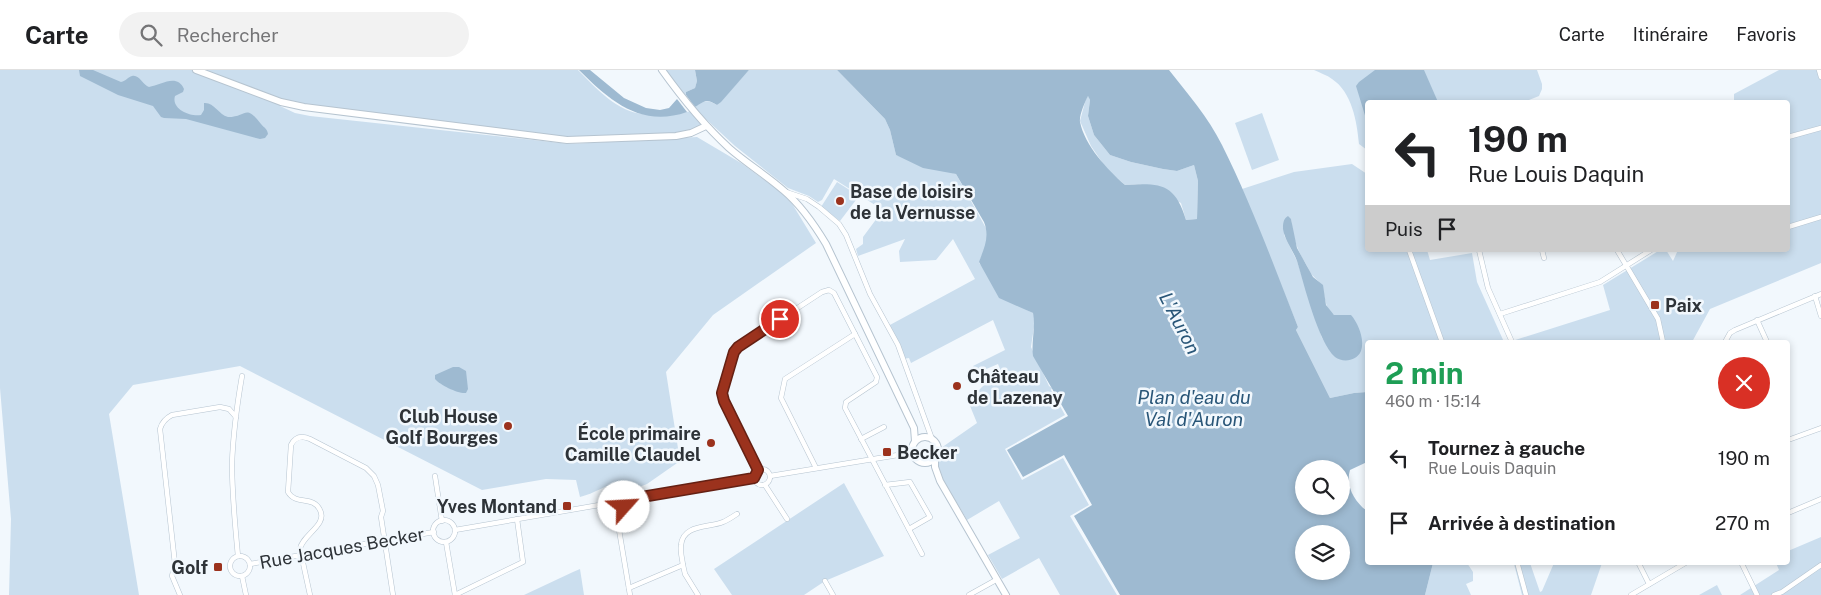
<!DOCTYPE html>
<html lang="fr">
<meta charset="utf-8">
<style>
:root{--surface:#fff;--page:#f2f2f2;--text:#202124;--muted:#757577;--line:#e0e0e0}
body{margin:0;font-family:"Public Sans",sans-serif;background:var(--page);color:var(--text);height:100vh;display:flex;flex-direction:column;font-size:19px;white-space:nowrap}
*{box-sizing:border-box;margin:0}
p{font-size:16px;color:var(--muted)}
.icon{flex:none;width:28px;height:28px;fill:none;stroke:currentColor;stroke-width:2;stroke-linecap:round;stroke-linejoin:round}
.map{position:relative;flex:1;overflow:hidden}
.side{position:absolute;left:1365px;top:270px;width:425px;height:225px;display:flex;flex-direction:column;background:var(--surface);border-radius:5px;box-shadow:0 2px 8px #0003}
.side>*{flex:none}
.top-card{position:absolute;left:1365px;top:30px;width:425px;height:152px;border-radius:5px;box-shadow:0 2px 8px #0003;background:#fff;color:var(--text);overflow:hidden}
.fabs{position:absolute;left:1295px;top:390px;display:grid;gap:10px}
.fabs a{display:grid;place-items:center;width:55px;height:55px;border-radius:50%;background:var(--surface);box-shadow:0 2px 8px #0003;font-size:25px}
.pin{position:absolute;display:grid;place-items:center;width:42px;height:42px;color:#fff;margin:-21px;border:2px solid #fff;border-radius:50%;box-shadow:0 1px 5px #0007}
.me{position:absolute;width:55px;margin:-28px;rotate:64deg;stroke-linejoin:round;filter:drop-shadow(0 0 4px #0008)}
.turn{display:flex;align-items:center;gap:18px;height:105px;padding:0 20px;font-size:22px}
.turn .icon{width:65px;height:65px;stroke-width:2.5}
.turn b{display:block;font-size:35px;line-height:42px}
.then{display:flex;align-items:center;height:48px;padding:0 20px;background:#0003;gap:10px;font-size:19px}
.round{display:grid;place-items:center;flex:none;width:52px;height:52px;border-radius:26px;background:var(--page)}
.headline{display:flex;align-items:center;justify-content:space-between;height:85px;padding:0 20px}
h1{font-size:30px;font-weight:700;line-height:38px;color:#1e9e55}
ul{padding:0;list-style:none}
li{display:flex;align-items:center;gap:15px;height:65px;padding:0 20px}
li div{flex:1}
li b{display:block;font-size:19px}
li em{font-style:normal}
header{display:flex;align-items:center;gap:30px;box-sizing:border-box;height:70px;padding:0 25px;background:var(--surface);border-bottom:1px solid var(--line)}
header strong{font-size:24px}
nav{display:flex;gap:28px;margin-inline-start:auto;font-size:18px}
.search{width:350px;height:45px;background:var(--page);display:flex;align-items:center;gap:12px;box-sizing:border-box;padding:0 18px;border-radius:28px;color:var(--muted);font-size:19px}
.map>svg:first-child{display:block}
</style>
<header>
<strong>Carte</strong>
<div class="search"><svg class="icon" aria-label="search" viewBox="0 0 24 24"><circle cx="10" cy="10" r="6"/><path d="M15 15l6 6"/></svg>Rechercher</div>
<nav><a>Carte</a><a>Itinéraire</a><a>Favoris</a></nav>
</header>
<div class="map">
<svg width="1821" height="525" viewBox="0 0 1821 525">
<rect width="100%" height="100%" fill="#f2f8fd"/>
<!-- green -->
<g fill="#cbdeee" fill-rule="evenodd">
<path d="M0 0H578C620 43 632 51 692 41L706 56 691 63 567 70 281 32 280 36 295 43 310 46 570 74 697 67 741 93 788 127 816 173 713 245 666 302 680 391 647 414 631 420 621 412C604 415 596 423 580 427L576 410 546 409 482 420 240 296 133 315 109 344 139 525H9L11 449 0 318Z"/>
<path d="M662 0H695L697 11 695 18 686 22V25L680 26Z"/>
<path d="M749 0H837L885 49 890 60 896 85 956 104 987 160V173L979 193 1027 240 1033 243 1035 250 1031 277 1049 316 1052 318 1051 320 1065 345 1005 379 1022 410 1063 388 1089 435 1070 446 1117 525H1060L1039 488 1002 509 988 485 1020 468 999 431 967 450C960 437 939 408 938 394 937 388 940 383 941 378L977 353 968 331 1000 299 998 294 977 303 973 296 1005 280 993 250 911 293 909 288 903 289 888 256 975 209 953 169 936 190 900 192 899 181 905 169 858 186 856 179 863 174V167L883 140 834 109 822 130 818 132 809 126 788 118 735 76 694 38C702 30 708 29 717 35Z"/>
<path d="M1314 0H1537L1542 14V19L1539 26 1524 32H1368L1367 80 1359 74C1357 52 1352 22 1332 9 1327 5 1320 3 1314 0Z"/>
<path d="M1779 0H1821V193L1710 239 1692 272H1636L1634 271 1630 272H1509L1610 240 1603 215 1660 180H1666L1673 191 1678 180H1788V32H1734V24Z"/>
<path d="M1088 25 1090 30 1088 46 1094 65 1110 85 1131 92 1163 99 1177 101 1194 95 1198 111 1197 149 1186 150 1181 133 1140 114 1125 115 1106 98 1091 76 1080 51 1085 32Z"/>
<path d="M1262 43 1279 90 1252 100 1235 53Z"/>
<path d="M1352 94 1367 104 1368 180H1427L1430 190 1472 183 1477 212 1504 272H1368L1367 322 1354 323 1330 328 1296 260 1298 257 1242 119 1294 102ZM1291 149C1292 159 1294 170 1298 179 1301 187 1306 193 1309 200 1311 206 1318 209 1321 215 1326 225 1324 244 1338 246L1335 286 1322 268 1297 191 1284 165Z"/>
<path d="M837 112 859 126 840 151 821 137Z"/>
<path d="M844 413 884 486 825 511 804 525H732L714 499Z"/>
<circle cx="615" cy="432" r="7"/>
<path d="M1821 467V525H1740L1779 500 1776 493 1788 492V481Z"/>
<path d="M1433 493H1467L1473 502V511L1466 514 1471 525H1425Z"/>
<path d="M1512 493H1530L1540 522 1542 521 1554 493H1602L1591 525H1522L1514 494Z"/>
<path d="M580 499 584 525H524L573 502Z"/>
<path d="M1717 515 1722 525H1699Z"/>
</g>
<!-- water -->
<g fill="#9ebad1" fill-rule="evenodd">
<path d="M79 0H93L121 12C126 11 128 7 132 6 139 4 143 15 149 17 161 15 177 3 184 19L183 22 175 26C171 39 190 47 201 45L204 40V33C214 32 218 44 228 47 247 47 245 33 261 54 264 58 267 58 268 64L265 68 260 69 186 49 164 48 161 47 153 36 118 25 80 6Z"/>
<path d="M579 0H590L624 28 646 38 660 40 669 38 677 29 687 42C641 58 610 31 579 0Z"/>
<path d="M695 0H749L721 32 717 35C706 28 705 31 695 37L686 25V22L695 18 697 11Z"/>
<path d="M837 0H1169C1188 24 1208 47 1222 75 1251 133 1274 196 1298 257L1296 260 1330 328 1354 323 1367 322V392L1350 400C1345 416 1355 432 1367 441L1368 492 1433 493 1425 525H1120L1074 446 1092 435 1064 385 1023 407 1007 380 1068 346 1033 286C1031 272 1036 257 1033 243L999 228 979 192C984 178 990 167 984 152L956 104 923 98 896 85 890 60 885 49ZM1088 26 1090 30 1088 46 1094 65 1110 85 1131 92 1163 99 1177 101 1194 95 1198 111 1197 149 1186 150C1175 113 1160 113 1125 115 1107 99 1085 76 1080 52 1079 45 1085 32 1088 26ZM1304 399H1341V436H1304ZM1304 464H1341V501H1304Z"/>
<path d="M1375 0H1424L1438 32H1368L1367 52 1356 16 1359 12Z"/>
<path d="M1288 146 1291 149 1297 178 1313 207 1323 215 1326 235 1334 245H1351C1358 253 1365 269 1361 281 1357 291 1343 293 1335 287 1318 272 1304 214 1297 191 1293 180 1285 171 1283 159 1283 154 1283 149 1288 146Z"/>
<path d="M453 297H459L466 301 468 319 466 323C458 324 440 315 435 309V305Z"/>
</g>
<g fill="none" stroke-linecap="round" stroke-linejoin="round">
<!-- street casing -->
<g stroke="#b6c4d0" stroke-width="5.5">
<g id="street">
<path d="M1819 0 1821 7"/>
<path d="M1788 67 1821 58"/>
<path d="M786 122 807 129 819 137 839 154 846 165 870 224 898 275 932 369"/>
<path d="M1788 157 1821 147"/>
<path d="M1409 180 1442 272"/>
<path d="M1479 180 1488 218 1512 272"/>
<path d="M1542 180 1544 188"/>
<path d="M1617 180 1658 249 1663 272"/>
<path d="M1815 226 1821 246"/>
<path d="M1500 244 1600 212 1651 180"/>
<path d="M1757 250 1767 272"/>
<path d="M1725 272 1730 263 1735 260 1821 224"/>
<path d="M861 369 884 357"/>
<path d="M1788 370 1821 358"/>
<path d="M904 384 912 378"/>
<path d="M816 398 781 328 785 309 855 264"/>
<circle cx="762" cy="407" r="8"/>
<path d="M758 400 722 327V323L734 281 738 277 822 222 829 220 834 223 877 307 876 312 846 332 845 338 922 484"/>
<path d="M435 406 442 451"/>
<path d="M770 406 904 384 913 387"/>
<path d="M765 415 787 449"/>
<path d="M885 415 910 412 930 447 909 459"/>
<circle cx="615" cy="432" r="10"/>
<path d="M625 430 754 408"/>
<path d="M616 442 630 525"/>
<path d="M1788 443 1821 429"/>
<circle cx="444" cy="461" r="11"/>
<path d="M455 460 605 434"/>
<path d="M446 472 455 525"/>
<circle cx="240" cy="496" r="10"/>
<path d="M238 486C235 455 232 425 232 394 233 364 237 335 242 306"/>
<path d="M1517 492 1526 525"/>
<path d="M1638 492 1649 514"/>
<path d="M1741 492 1757 525"/>
<path d="M250 494 434 462"/>
<path d="M683 495C682 488 680 481 681 475 683 454 709 458 723 452 728 450 732 447 737 444"/>
<path d="M242 506 246 525"/>
<path d="M825 511 833 525"/>
<path d="M629 518 683 495 685 504 698 525"/>
<path d="M180 525 172 506 175 494 160 359C162 352 166 348 172 345L220 337 229 339 236 347"/>
<path d="M310 525 300 479C302 465 328 455 320 440 313 425 296 436 288 422L291 375C295 367 301 365 310 369L366 398 374 406 378 415 383 441 381 447 393 525"/>
<path d="M455 525 523 492 517 449"/>
<path d="M969 525 996 510"/>
<path d="M1631 525 1687 492"/>
<path d="M1774 525 1782 522 1821 495"/>
</g>
</g>
<!-- secondary casing -->
<g stroke="#b6c4d0" stroke-width="8">
<g id="secondary">
<path d="M196 0 281 32 304 37 567 70 676 66 691 63 706 56"/>
<path d="M662 0C682 28 703 54 729 78 746 93 766 105 783 120 801 135 814 154 826 174L914 358 915 371"/>
<circle cx="925" cy="380" r="13"/>
<path d="M935 388V397L940 411 1006 525"/>
</g>
</g>
<!-- street -->
<use href="#street" stroke="#fff" stroke-width="4.5"/>
<!-- secondary -->
<use href="#secondary" stroke="#fff" stroke-width="6"/>
</g>
<g fill="none" stroke-linecap="round" stroke-linejoin="round">
<!-- route casing -->
<g stroke="#652013" stroke-width="12">
<path id="route" d="M624 437V430L754 408 758 400 724 331 722 323 734 282 738 277 780 249"/>
</g>
<!-- route -->
<use href="#route" stroke="#9b321d" stroke-width="9"/>
</g>
<!-- markers -->
<g fill="#9b321d" stroke="#f2f8fd" stroke-width="2">
<circle cx="840" cy="131" r="5"/>
<rect x="1650" y="230" width="10" height="10" rx="2.5"/>
<circle cx="957" cy="316" r="5"/>
<circle cx="508" cy="356" r="5"/>
<circle cx="711" cy="373" r="5"/>
<rect x="882" y="377" width="10" height="10" rx="2.5"/>
<rect x="562" y="431" width="10" height="10" rx="2.5"/>
<rect x="213" y="492" width="10" height="10" rx="2.5"/>
</g>
<g text-anchor="middle" dominant-baseline="central" stroke-width="5" stroke-linejoin="round" paint-order="stroke">
<!-- poi labels -->
<g font-size="18" font-weight="bold" fill="#2e3338" stroke="#f2f8fd" text-anchor="start">
<text x="850" y="121">Base de loisirs<tspan x="850" dy="21">de la Vernusse</tspan></text>
<text x="1665" y="235">Paix</text>
<text x="967" y="306">Château<tspan x="967" dy="21">de Lazenay</tspan></text>
<text x="498" y="346" text-anchor="end">Club House<tspan x="498" dy="21">Golf Bourges</tspan></text>
<text x="701" y="363" text-anchor="end">École primaire<tspan x="701" dy="21">Camille Claudel</tspan></text>
<text x="897" y="382">Becker</text>
<text x="557" y="436" text-anchor="end">Yves Montand</text>
<text x="208" y="497" text-anchor="end">Golf</text>
</g>
<!-- street labels -->
<g font-size="18" fill="#2e3338" stroke="#f2f8fd">
<text transform="translate(342 478) rotate(-10)">Rue Jacques Becker</text>
</g>
<!-- water labels -->
<g font-size="19" font-style="italic" fill="#295678" stroke="#f2f8fd">
<text transform="translate(1180 253) rotate(63)">L'Auron</text>
<text x="1194" y="327">Plan d'eau du<tspan x="1194" dy="22">Val d'Auron</tspan></text>
</g>
</g>
</svg>
<div class="fabs">
<a><svg class="icon" aria-label="search" viewBox="0 0 24 24"><circle cx="10" cy="10" r="6"/><path d="M15 15l6 6"/></svg></a>
<a><svg class="icon" aria-label="layers" viewBox="0 0 24 24"><path d="M12 4l9 5-9 5-9-5zM3 14l9 5 9-5"/></svg></a>
</div>
<div class="pin" style="left:780px;top:249px;background:#d93025"><svg class="icon" aria-label="arrive" viewBox="0 0 24 24"><path d="M6 21V4h12l-3 4 3 4H6"/></svg></div>
<svg class="me" style="left:624px;top:437px" viewBox="-20 -20 40 40"><circle r="19" fill="#fff"/><path d="M0-13L10 11 0 6-10 11z" fill="#9b321d"/></svg>
<div class="top-card">
<div class="turn"><svg class="icon" aria-label="left" viewBox="0 0 24 24"><path d="M17 20v-9H6M10 6l-5 5 5 5"/></svg><div><b>190 m</b>Rue Louis Daquin</div></div>
<div class="then">Puis<svg class="icon" aria-label="arrive" viewBox="0 0 24 24"><path d="M6 21V4h12l-3 4 3 4H6"/></svg></div>
</div>
<section class="side">
<div class="headline"><div><h1>2 min</h1><p>460 m · 15:14</p></div><a class="round" style="background:#d93025;color:#fff"><svg class="icon" aria-label="close" viewBox="0 0 24 24"><path d="M6 6l12 12M18 6L6 18"/></svg></a></div>
<ul>
<li><svg class="icon" aria-label="left" viewBox="0 0 24 24"><path d="M17 20v-9H6M10 6l-5 5 5 5"/></svg><div><b>Tournez à gauche</b><p>Rue Louis Daquin</p></div><em>190 m</em></li>
<li><svg class="icon" aria-label="arrive" viewBox="0 0 24 24"><path d="M6 21V4h12l-3 4 3 4H6"/></svg><div><b>Arrivée à destination</b></div><em>270 m</em></li>
</ul>
</section>
</div>
